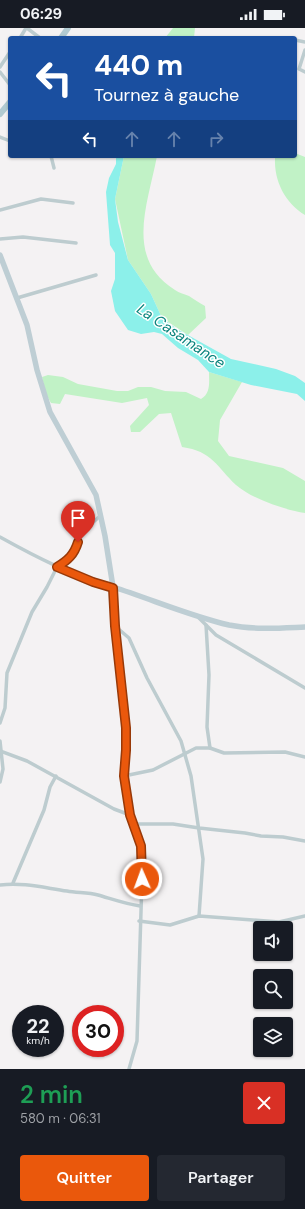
<!DOCTYPE html>
<html lang="fr">
<meta charset="utf-8">
<style>
:root{--surface:#171b24;--page:#242831;--text:#f1f3f6;--muted:#9ea1a6;--accent:#ea580c}
body{margin:0;font-family:"DM Sans",sans-serif;background:var(--page);color:var(--text);height:100vh;display:flex;flex-direction:column;font-size:15px;white-space:nowrap}
*{box-sizing:border-box;margin:0}
p{font-size:13px;color:var(--muted)}
.icon{flex:none;width:22px;height:22px;fill:none;stroke:currentColor;stroke-width:2;stroke-linecap:round;stroke-linejoin:round}
.map{position:relative;height:1041px;overflow:hidden}
.sheet{display:flex;flex-direction:column;background:var(--surface);flex:1}
.sheet>*{flex:none}
.hud{position:absolute;left:8px;top:8px;width:289px;height:122px;border-radius:4px;box-shadow:0 1px 3px #0004;background:#1a4fa0;color:#fff;overflow:hidden}
.controls{position:absolute;left:253px;top:893px;display:grid;gap:8px}
.controls a{display:grid;place-items:center;width:40px;height:40px;border-radius:4px;background:var(--surface);box-shadow:0 1px 3px #0004;font-size:20px}
.speed{position:absolute;left:12px;top:977px;display:flex;gap:8px;font-size:20px;font-weight:700;text-align:center}
.speed>*{display:grid;place-content:center;width:52px;height:52px;border-radius:50%;background:var(--surface);box-shadow:0 1px 3px #0004;line-height:1}
.speed small{font-size:10px;font-weight:400}
.speed .limit{border:6px solid #d22;background:#fff;color:#111}
.pin{position:absolute;display:grid;place-items:center;width:34px;height:34px;color:#fff;margin:-41px -17px;border-radius:50% 50% 50% 0;rotate:-45deg;box-shadow:0 0 4px #0007}
.pin .icon{rotate:45deg}
.me{position:absolute;width:44px;margin:-22px;rotate:358deg;stroke-linejoin:round;filter:drop-shadow(0 0 3px #0008)}
.turn{display:flex;align-items:center;gap:14px;height:84px;padding:0 20px;font-size:18px}
.turn .icon{width:52px;height:52px;stroke-width:2.5}
.turn b{display:block;font-size:28px;line-height:34px}
.lanes{display:flex;align-items:center;height:38px;padding:0 20px;background:#0003;justify-content:center;gap:20px;direction:ltr}
.lanes .off{opacity:.35}
.round{display:grid;place-items:center;flex:none;width:42px;height:42px;border-radius:4px;background:var(--page)}
.head{display:flex;align-items:center;justify-content:space-between;height:68px;padding:0 20px}
h1{font-size:24px;font-weight:600;line-height:30px;color:#1e9e55}
.primary-button{display:flex;gap:8px;margin-top:auto;padding:8px 20px}
.primary-button a{flex:1;height:46px;border-radius:4px;background:var(--accent);color:#fff;font-size:16px;font-weight:600;line-height:46px;text-align:center}
.primary-button a+a{background:var(--page);color:var(--text)}
.status{display:flex;justify-content:space-between;align-items:center;height:28px;padding:0 20px;background:var(--surface);direction:ltr}
.status svg{height:11px;fill:currentColor}
.map>svg:first-child{display:block}
</style>
<div class="status"><b>06:29</b><svg viewBox="0 0 49 12"><path d="M0 12V9h3v3zM5 12V6h3v6zM10 12V3h3v9zM15 12V0h3v12zM26 1h20v11H26zM47 4h2v5h-2z"/></svg></div>
<div class="map">
<svg width="305" height="1041" viewBox="0 0 305 1041">
<rect width="100%" height="100%" fill="#f4f2f3"/>
<!-- green -->
<g fill="#c1f2c6">
<path d="M173 0H195L194 10H165Z"/>
<path d="M295 125 305 129V187C285 175 274 153 275 130L278 128H295Z"/>
<path d="M124 128H157C148 176 124 230 175 262 179 265 185 266 189 268 194 271 199 275 205 278L206 290 188 307 162 290 151 266 128 232 115 171Z"/>
<path d="M209 344 242 354 220 392 218 413 229 428 283 440 305 453V485C285 482 252 471 236 457 217 439 212 423 182 419L171 385 159 386 140 404H131L130 398 149 377 147 370 122 375 65 366 60 376 51 375 46 366 42 349 48 347 63 349 78 356 117 363H128L138 359H151L165 363 186 364 201 371C211 365 209 354 209 344Z"/>
</g>
<!-- water -->
<path fill="#8cf0ea" d="M116 128H124L115 171 118 194 128 232 151 266 162 290 177 301 231 331 276 341 295 348 305 355V373L297 366 251 357 209 344 198 332 178 320 162 306 154 304 141 306 128 302 115 283 111 263 115 251V225L110 217 106 164 109 150 116 136Z"/>
<g fill="none" stroke-linecap="round" stroke-linejoin="round">
<!-- street -->
<g stroke="#bdcccf" stroke-width="3.5">
<path d="M27 0 40 10"/>
<path d="M20 10 26 0"/>
<path d="M295 12 305 14"/>
<path d="M305 22 299 41 305 44"/>
<path d="M0 39 10 24"/>
<path d="M0 44 10 57"/>
<path d="M0 109 10 113"/>
<path d="M51 128 54 140"/>
<path d="M0 182 41 171 73 175"/>
<path d="M0 211 23 209 76 215"/>
<path d="M17 270 96 247"/>
<path d="M0 509C36 529 73 548 113 559L115 598 125 700 126 722 124 748 130 787 141 818 142 851 137 1013 129 1041"/>
<path d="M199 590 216 607 305 660"/>
<path d="M206 597 209 647 207 699 210 720"/>
<path d="M115 598 129 610 147 650 181 713 191 748 203 831 199 888"/>
<path d="M0 695 5 680 7 645 32 584 47 559 57 539 68 532 74 525 80 510 87 500 101 487"/>
<path d="M0 713 3 741 0 754"/>
<path d="M0 723 27 733 114 781 130 787"/>
<path d="M124 748 153 742 196 720H210L224 725 285 724 305 729"/>
<path d="M134 796H173L199 800 245 805 261 808 283 809 305 813"/>
<path d="M13 855 44 782 50 759 56 748"/>
<path d="M0 857C23 854 45 860 67 863 77 865 88 864 98 867 112 871 126 876 140 878"/>
<path d="M139 893 170 897 199 888 279 894 305 888"/>
</g>
<!-- secondary -->
<path stroke="#beced4" stroke-width="5.5" d="M0 227 27 297 37 342 50 384 96 467 105 508 113 559C151 571 190 588 229 597 254 602 280 600 305 599"/>
<!-- primary -->
<g stroke="#b1cad1" stroke-width="6">
<path d="M61 10 68 0"/>
<path d="M0 86 10 74"/>
</g>
</g>
<g fill="none" stroke-linecap="round" stroke-linejoin="round">
<!-- route casing -->
<g stroke="#983908" stroke-width="10">
<path id="route" d="M78 514C74 527 68 532 57 539L93 554 113 560 115 598 126 700V722L124 748 130 787 141 818 142 851"/>
</g>
<!-- route -->
<use href="#route" stroke="#ea580c" stroke-width="7"/>
</g>
<g text-anchor="middle" dominant-baseline="central" stroke-width="3" stroke-linejoin="round" paint-order="stroke">
<!-- water labels -->
<g font-size="15" font-style="italic" fill="#0a847d" stroke="#fff">
<text transform="translate(181 308) rotate(34)">La Casamance</text>
</g>
</g>
</svg>
<div class="controls">
<a><svg class="icon" aria-label="sound" viewBox="0 0 24 24"><path d="M4 9h4l5-4v14l-5-4H4zM17 9q2 3 0 6"/></svg></a>
<a><svg class="icon" aria-label="search" viewBox="0 0 24 24"><circle cx="10" cy="10" r="6"/><path d="M15 15l6 6"/></svg></a>
<a><svg class="icon" aria-label="layers" viewBox="0 0 24 24"><path d="M12 4l9 5-9 5-9-5zM3 14l9 5 9-5"/></svg></a>
</div>
<div class="speed"><div>22<small>km/h</small></div><div class="limit">30</div></div>
<div class="pin" style="left:78px;top:514px;background:#d93025"><svg class="icon" aria-label="arrive" viewBox="0 0 24 24"><path d="M6 21V4h12l-3 4 3 4H6"/></svg></div>
<svg class="me" style="left:142px;top:851px" viewBox="-20 -20 40 40"><circle r="17" fill="#ea580c" stroke="#fff" stroke-width="3"/><path d="M0-11L8 9 0 5-8 9z" fill="#fff"/></svg>
<div class="hud">
<div class="turn"><svg class="icon" aria-label="left" viewBox="0 0 24 24"><path d="M17 20v-9H6M10 6l-5 5 5 5"/></svg><div><b>440 m</b>Tournez à gauche</div></div>
<div class="lanes"><svg class="icon" aria-label="left" viewBox="0 0 24 24"><path d="M17 20v-9H6M10 6l-5 5 5 5"/></svg><svg class="icon off" aria-label="ahead" viewBox="0 0 24 24"><path d="M12 20V5M6 11l6-6 6 6"/></svg><svg class="icon off" aria-label="ahead" viewBox="0 0 24 24"><path d="M12 20V5M6 11l6-6 6 6"/></svg><svg class="icon off" aria-label="right" viewBox="0 0 24 24"><path d="M7 20v-9h11M14 6l5 5-5 5"/></svg></div>
</div>
</div>
<section class="sheet">
<div class="head"><div><h1>2 min</h1><p>580 m · 06:31</p></div><a class="round" style="background:#d93025;color:#fff"><svg class="icon" aria-label="close" viewBox="0 0 24 24"><path d="M6 6l12 12M18 6L6 18"/></svg></a></div>
<div class="primary-button"><a>Quitter</a><a>Partager</a></div>
</section>
